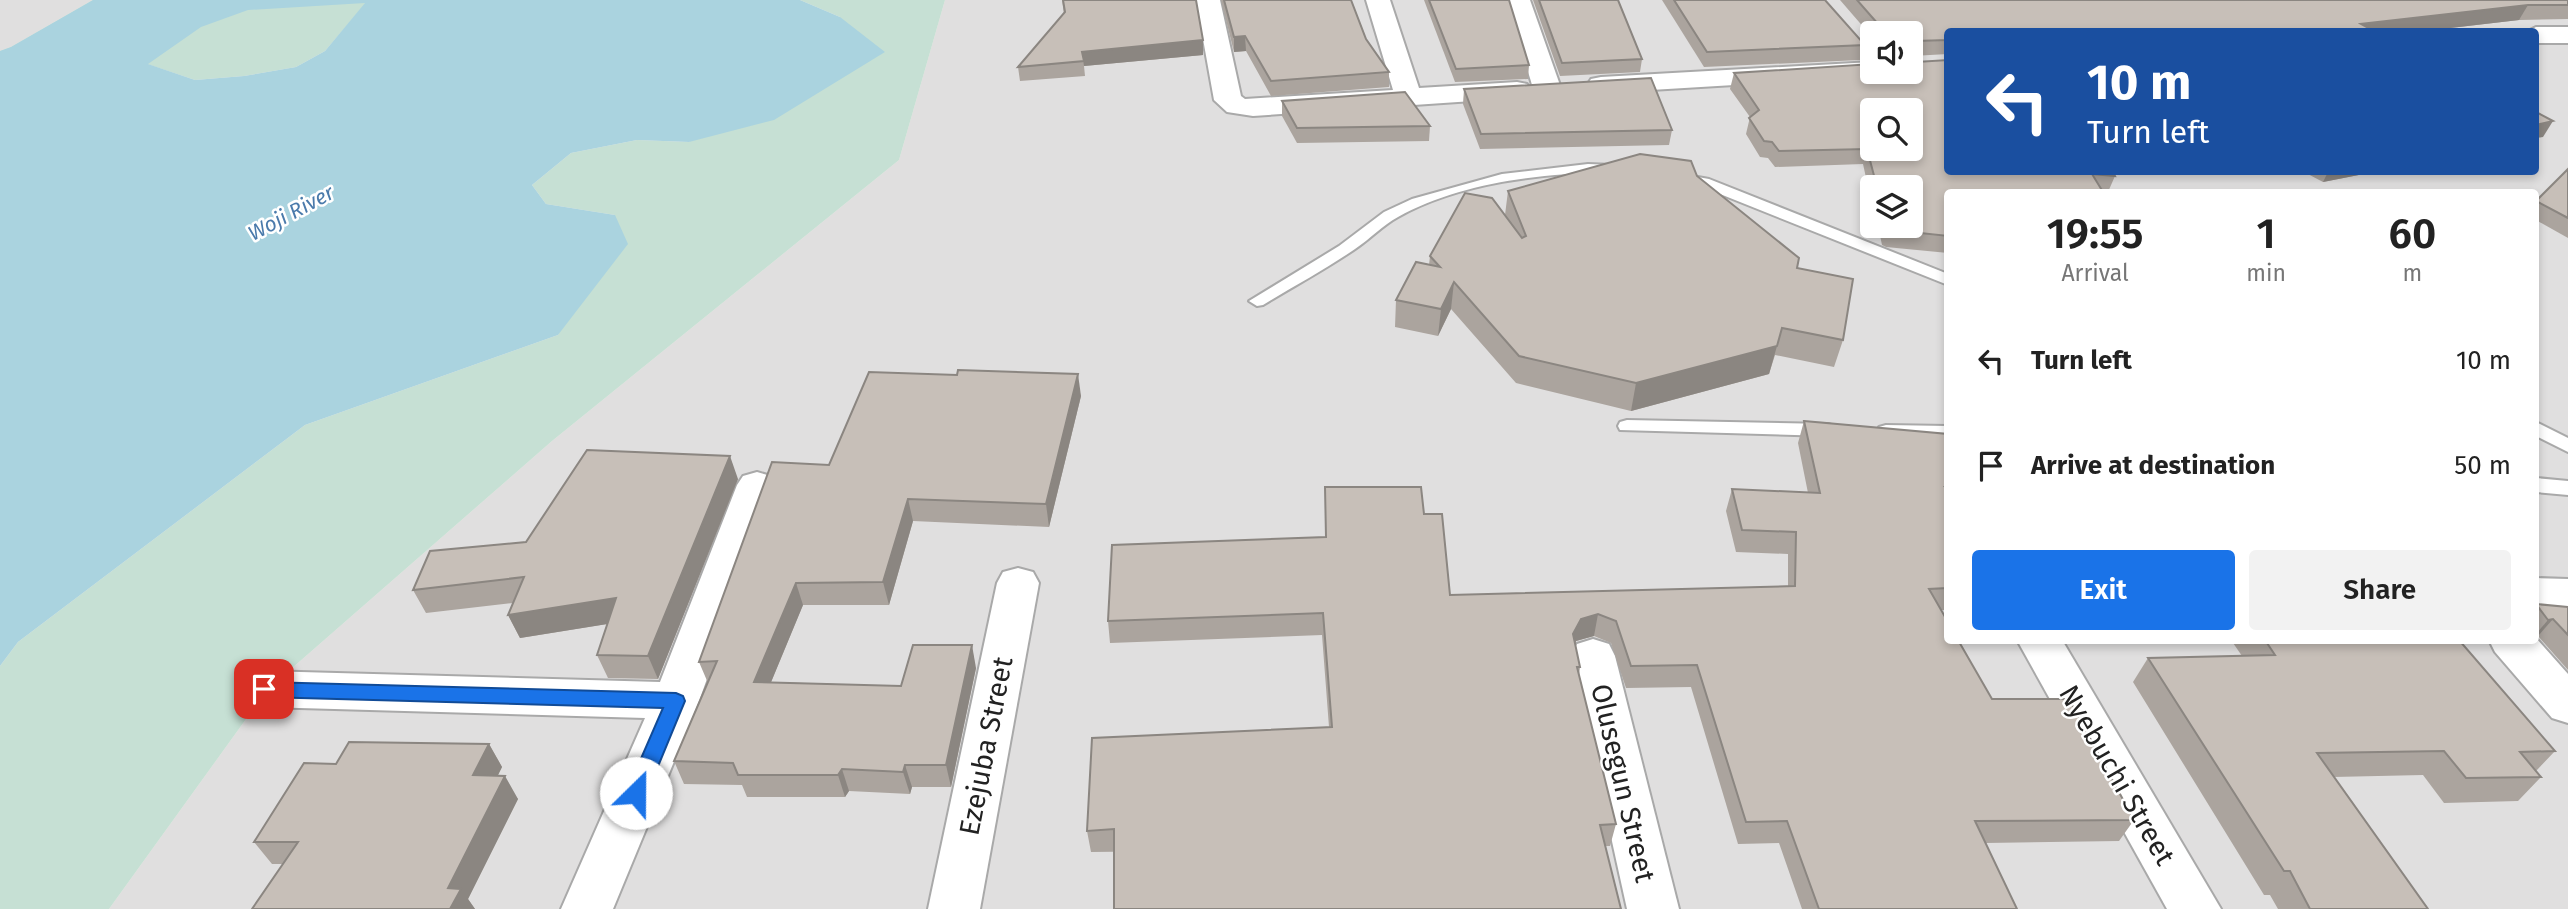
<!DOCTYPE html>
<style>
:root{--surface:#fff;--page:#f2f2f2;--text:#222;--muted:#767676;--accent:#1a73e8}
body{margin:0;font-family:"Fira Sans",sans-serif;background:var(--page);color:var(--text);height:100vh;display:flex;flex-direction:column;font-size:26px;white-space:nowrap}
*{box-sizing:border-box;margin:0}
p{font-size:23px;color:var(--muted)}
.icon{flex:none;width:38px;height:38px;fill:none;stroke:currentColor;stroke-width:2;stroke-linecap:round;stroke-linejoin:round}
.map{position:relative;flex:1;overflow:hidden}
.sheet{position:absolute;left:1944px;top:189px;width:595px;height:455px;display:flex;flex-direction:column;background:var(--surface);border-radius:7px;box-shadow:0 4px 10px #0003}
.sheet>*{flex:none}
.hud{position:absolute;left:1944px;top:28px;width:595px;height:147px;border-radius:7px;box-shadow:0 4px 10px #0003;background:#1a4fa0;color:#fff;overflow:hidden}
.controls{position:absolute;left:1860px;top:21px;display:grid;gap:14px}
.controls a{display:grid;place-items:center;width:63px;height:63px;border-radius:7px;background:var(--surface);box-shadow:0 4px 10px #0003;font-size:35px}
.pin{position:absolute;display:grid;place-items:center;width:60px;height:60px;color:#fff;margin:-30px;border-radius:14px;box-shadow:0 4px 10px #0006}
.me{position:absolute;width:77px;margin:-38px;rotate:23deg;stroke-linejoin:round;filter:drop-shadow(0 0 5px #0008)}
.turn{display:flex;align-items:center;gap:24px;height:147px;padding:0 28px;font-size:32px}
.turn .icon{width:91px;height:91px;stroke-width:2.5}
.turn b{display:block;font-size:49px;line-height:60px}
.eta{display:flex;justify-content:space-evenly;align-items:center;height:119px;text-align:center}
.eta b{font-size:42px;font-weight:600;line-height:49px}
.primary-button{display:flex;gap:14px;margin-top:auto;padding:14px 28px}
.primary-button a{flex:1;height:80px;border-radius:7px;background:var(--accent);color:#fff;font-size:28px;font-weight:600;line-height:80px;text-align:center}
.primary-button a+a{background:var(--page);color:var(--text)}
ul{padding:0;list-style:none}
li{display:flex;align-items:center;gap:21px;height:105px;padding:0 28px}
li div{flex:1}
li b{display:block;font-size:26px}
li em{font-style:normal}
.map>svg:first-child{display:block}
</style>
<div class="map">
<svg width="2568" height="909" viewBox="0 0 2568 909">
<rect width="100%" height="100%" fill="#f2efe9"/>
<!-- residential -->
<g fill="#e0dfdf" fill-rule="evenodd">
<path d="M0 0H93L11 47 0 51Z"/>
<path d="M945 0H2568V909H109L267 690 552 441 899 160ZM1948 32H2536V172H1948ZM1872 33H1911V72H1872ZM1872 110H1911V149H1872ZM1872 187H1911V226H1872ZM1948 192H2536V640H1948Z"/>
</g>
<!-- wetland -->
<g fill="#c6e0d4">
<path d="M93 0 366 3 325 51 296 67 244 76 195 80 147 64 0 51 11 47Z"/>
<path d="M800 0H945L899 160 552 441 267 690 109 909H0V666L18 642 305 425 558 335 615 215 546 204 532 185 571 153 637 140 689 142 840 17Z"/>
</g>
<!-- water -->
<path fill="#aad3df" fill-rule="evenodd" d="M93 0H800L840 17 885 52 774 120 689 142 637 140 571 153 532 185 546 204 615 215 628 244 558 335 305 425 18 642 0 666V51L11 47ZM365 3 325 51 296 67 244 76 195 80 148 64 201 27 248 10Z"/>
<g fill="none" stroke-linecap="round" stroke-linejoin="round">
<!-- lane casing -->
<g stroke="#a9a9a9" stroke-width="4">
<g id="lane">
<path d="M1588 164 1613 165 1620 169 1613 173C1545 172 1458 183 1398 217 1383 225 1370 239 1355 249 1326 269 1294 286 1263 305L1257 306 1249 301 1339 246 1384 212 1412 199 1502 174Z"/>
<path d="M1681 174 1709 179 1948 274V285L1700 186 1676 181 1674 178 1676 175Z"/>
<path d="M1627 420 1828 424 1835 426 1837 430 1835 434 1828 436 1620 430 1618 426 1620 422Z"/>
<path d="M2536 422 2568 438V452L2536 436Z"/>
<path d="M1886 425 1948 426V438L1879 435 1877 431 1879 427Z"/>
<path d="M2536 478 2568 481V495L2536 492Z"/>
</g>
</g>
<!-- street casing -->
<g stroke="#a9a9a9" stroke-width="4">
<g id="street">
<path d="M1196 0H1220L1241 96 1245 99 1393 90 1366 0H1390L1419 88 1517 82 1527 84 1531 90 1527 96 1517 98 1253 116 1227 112 1214 100Z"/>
<path d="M1506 0H1530L1561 88 1557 94 1547 96 1537 94 1533 88Z"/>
<path d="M2536 27H2568V43H2536V32H2526Z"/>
<path d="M1872 62V72H1884L1881 76 1601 93 1591 91 1587 85 1591 79 1601 77Z"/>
<path d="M757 472 771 476 777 485 699 701 613 909H561L645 718 264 707 248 702 241 689 248 676 264 671 660 682 737 485 743 476Z"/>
<path d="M1018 568 1033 572 1039 583 980 909H928L997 583 1003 572Z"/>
<path d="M2536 578 2568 579V611L2536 610Z"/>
<path d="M2536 638 2568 674V723L2552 718 2495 652 2489 640H2536Z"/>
<path d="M1593 639 1609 644 1615 656 1679 909H1627L1571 656 1577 644Z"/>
<path d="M2017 640H2062L2221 909H2167Z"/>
</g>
</g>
<!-- lane -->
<use href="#lane" fill="#fff" fill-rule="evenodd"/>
<!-- street -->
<use href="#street" fill="#fff" fill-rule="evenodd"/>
</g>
<!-- wall -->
<g fill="#aba49e">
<path d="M1062 0H1196L1203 55 1084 66 1085 76 1020 81 1018 67 1064 14Z"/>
<path d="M1221 0H1351L1366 39 1389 72V87L1271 96 1246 51 1234 52Z"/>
<path d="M1424 0H1508L1529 65 1528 79 1455 82Z"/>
<path d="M1533 0H1618L1642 59 1640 72 1560 76Z"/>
<path d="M1662 0H1825L1865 45 1860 60 1704 67Z"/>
<path d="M1840 0H2568V19L2519 20 2416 32H1948V54L1912 56 1911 60 2113 172 2115 176 2108 192H1948V253L1886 247 1882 245 1878 226H1911V187H1872V205L1863 164 1775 167 1768 158 1760 157 1746 134 1750 117 1730 89 1734 73 1911 72V33H1872V37Z"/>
<path d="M1464 89 1672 130 1669 145 1480 149 1463 104Z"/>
<path d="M1282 101 1430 126 1429 141 1297 143 1282 116Z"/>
<path d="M2568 169V238L2536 220V200Z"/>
<path d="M2304 172H2374L2323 182Z"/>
<path d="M1697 176 1797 268 1843 340 1834 367 1775 355 1769 374 1631 411 1516 383 1451 309 1438 336 1395 327 1396 300 1429 265 1430 256 1505 215 1508 191Z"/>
<path d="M1081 396 1049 527 913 521 889 605H803L771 682 901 686 976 668 951 787H912L910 794 849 791 845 797H747L742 785 684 784 674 761 708 683 699 662 829 465Z"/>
<path d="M1804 421 1948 434V610H1941L1992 699 2134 820 2119 841 1985 843 2017 909H1802L1779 843 1738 844 1691 687 1626 688 1611 643 1594 636 1576 641 1575 644 1580 667 1579 675 1616 824 1610 846 1091 852 1087 831 1329 727 1322 635 1110 643 1108 621 1325 537V487L1424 514 1450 595 1788 586V554L1736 552 1726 511 1732 489 1808 493 1798 443Z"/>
<path d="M738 479 658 679 608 678 597 655 607 624 520 638 508 615 513 603 426 613 413 590 526 542Z"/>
<path d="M2536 604 2568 607V670L2538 636 2536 637Z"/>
<path d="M2231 640H2459L2555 751 2536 771 2541 777 2518 801 2444 803 2423 775 2333 777 2428 909H2278L2270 895H2264L2133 682 2148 658 2242 656Z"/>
<path d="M489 744 502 767 497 776 518 799 468 899 475 909H252L283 864H272L254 842 336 764Z"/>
</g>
<!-- shaded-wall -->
<g fill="#8b8681">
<path d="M2528 5 2519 20 2416 32H2357L2361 24Z"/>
<path d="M1245 36 1246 51 1234 52V37Z"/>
<path d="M1203 40V55L1084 66 1082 52Z"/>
<path d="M2553 121 2543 137 2536 138V125Z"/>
<path d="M2328 172H2374L2323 182Z"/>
<path d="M1454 282 1451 309 1438 336 1441 309Z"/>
<path d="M1777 346 1769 374 1631 411 1636 383Z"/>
<path d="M1078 374 1081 396 1049 527 1046 504Z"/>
<path d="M730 456 738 479 658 679 648 656Z"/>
<path d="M908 499 913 521 889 605 883 582Z"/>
<path d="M796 583 803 605 762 704 754 682Z"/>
<path d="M616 598 626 621 520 638 508 615Z"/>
<path d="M1598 614 1594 636 1576 641 1568 657 1573 634 1581 619Z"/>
<path d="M2553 619 2538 636 2536 637V634L2548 620Z"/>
<path d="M972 645 976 668 951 787 946 765Z"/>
<path d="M489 744 502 767 487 798 473 775Z"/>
<path d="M905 765 912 787 910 794 903 772Z"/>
<path d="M842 769 849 791 845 797 838 775Z"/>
<path d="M505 776 518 799 468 899 475 909H450L448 888Z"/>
</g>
<!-- building -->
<g fill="#c7bfb8" stroke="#8b8681" stroke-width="2" fill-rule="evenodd">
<path d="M1063 0H1196L1203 40 1082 52 1084 61 1018 67 1065 12Z"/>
<path d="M1224 0H1351L1366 39 1389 72 1271 81 1245 36 1234 37Z"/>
<path d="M1429 0H1509L1529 65 1456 69Z"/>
<path d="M1539 0H1618L1642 59 1562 63Z"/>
<path d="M1674 0H1825L1865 45 1707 52Z"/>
<path d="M1857 0H2568V5H2528L2361 24 2376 32H1948V40L1915 41 1913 54 1911 55V33H1878V24Z"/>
<path d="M1911 60 1916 62 1948 60V172H2113L2115 176 2092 174 2103 192H1948V236L1892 230 1888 229 1887 226H1911V187H1877L1867 149 1779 151 1772 142 1764 141 1749 118 1759 110 1734 73 1872 64V72H1911ZM1872 110H1911V149H1872Z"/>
<path d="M1651 78 1672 130 1481 134 1464 89Z"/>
<path d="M1405 92 1430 126 1297 128 1282 101Z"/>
<path d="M2536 112 2553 121 2536 125Z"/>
<path d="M1640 154 1691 161 1697 176 1799 258 1797 268 1853 279 1843 340 1782 328 1777 346 1636 383 1519 356 1454 282 1441 309 1396 300 1416 262 1440 267 1430 256 1465 193 1492 198 1522 238 1526 236 1508 191Z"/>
<path d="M2568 169V218L2536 201Z"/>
<path d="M958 370 1078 374 1046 504 908 499 883 582 796 583 754 682 901 686 913 645H972L946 765H905L903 772 842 769 838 775H738L733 763 674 761 717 661 699 662 772 462 829 465 869 372 957 375Z"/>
<path d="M1804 421 1948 434V487H1945L1948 491V588L1929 589 1948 622V640H1958L1992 699H2069L2134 820 1975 821 2017 909H1819L1787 821 1746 822 1697 665 1631 666 1616 621 1598 614 1581 619 1573 634 1580 667H1577L1616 824 1600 825 1621 909H1114V829L1087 831 1092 738 1332 727 1323 613 1108 621 1112 545 1326 537 1325 487H1421L1424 514H1442L1450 595 1795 586 1796 532 1742 530 1732 489 1820 493Z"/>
<path d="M587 450 730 456 648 656 597 655 616 598 508 615 524 577 413 590 430 551 526 542Z"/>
<path d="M2536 604 2568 607V635L2553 619 2548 620Z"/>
<path d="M2265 640H2459L2555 751 2520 752 2541 777 2466 778 2444 751 2317 753 2428 909H2310L2290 871H2284L2148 658 2275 655Z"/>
<path d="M349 742 489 744 473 775 505 776 448 888 461 889 450 909H252L298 842H254L304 763 336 764Z"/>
</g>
<!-- route -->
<path fill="#1a73e8" stroke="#114b97" stroke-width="2" d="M264 682 676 693 683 696 685 701 647 793 644 799 636 802 629 799 626 793 663 708 264 697 258 694 255 689 258 684Z"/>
<g text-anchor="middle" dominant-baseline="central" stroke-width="5" stroke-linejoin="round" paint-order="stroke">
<!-- far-water labels -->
<g font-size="21" font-style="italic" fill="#4a7aab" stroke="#fff">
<text transform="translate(291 213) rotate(-28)">Woji River</text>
</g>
<!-- near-street labels -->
<g font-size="28" fill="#222" stroke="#fff">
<text transform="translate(986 746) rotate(-79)">Ezejuba Street</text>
<text transform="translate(2117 775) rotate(60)">Nyebuchi Street</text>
<text transform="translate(1623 783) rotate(77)">Olusegun Street</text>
</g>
</g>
</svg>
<div class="controls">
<a><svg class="icon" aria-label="sound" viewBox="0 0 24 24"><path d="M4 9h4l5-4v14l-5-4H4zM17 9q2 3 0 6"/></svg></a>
<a><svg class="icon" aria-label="search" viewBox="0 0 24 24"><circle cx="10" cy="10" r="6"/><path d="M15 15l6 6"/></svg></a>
<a><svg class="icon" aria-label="layers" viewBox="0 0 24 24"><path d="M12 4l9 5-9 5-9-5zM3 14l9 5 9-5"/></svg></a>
</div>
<div class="pin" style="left:264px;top:689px;background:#d93025"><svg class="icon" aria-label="arrive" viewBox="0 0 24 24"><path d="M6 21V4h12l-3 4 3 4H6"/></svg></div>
<svg class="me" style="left:636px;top:793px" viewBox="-20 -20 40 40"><circle r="19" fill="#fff"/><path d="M0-13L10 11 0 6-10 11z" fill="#1a73e8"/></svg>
<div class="hud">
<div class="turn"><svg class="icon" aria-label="left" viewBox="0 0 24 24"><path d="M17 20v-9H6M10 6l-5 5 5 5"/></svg><div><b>10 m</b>Turn left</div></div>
</div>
<section class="sheet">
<div class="eta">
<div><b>19:55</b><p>Arrival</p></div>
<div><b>1</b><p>min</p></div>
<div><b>60</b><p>m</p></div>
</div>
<ul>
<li><svg class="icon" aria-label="left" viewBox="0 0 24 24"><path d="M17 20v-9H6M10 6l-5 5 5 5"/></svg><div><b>Turn left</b></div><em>10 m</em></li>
<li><svg class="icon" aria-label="arrive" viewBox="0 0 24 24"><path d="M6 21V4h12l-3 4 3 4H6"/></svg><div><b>Arrive at destination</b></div><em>50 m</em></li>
</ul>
<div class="primary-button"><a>Exit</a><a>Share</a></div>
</section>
</div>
